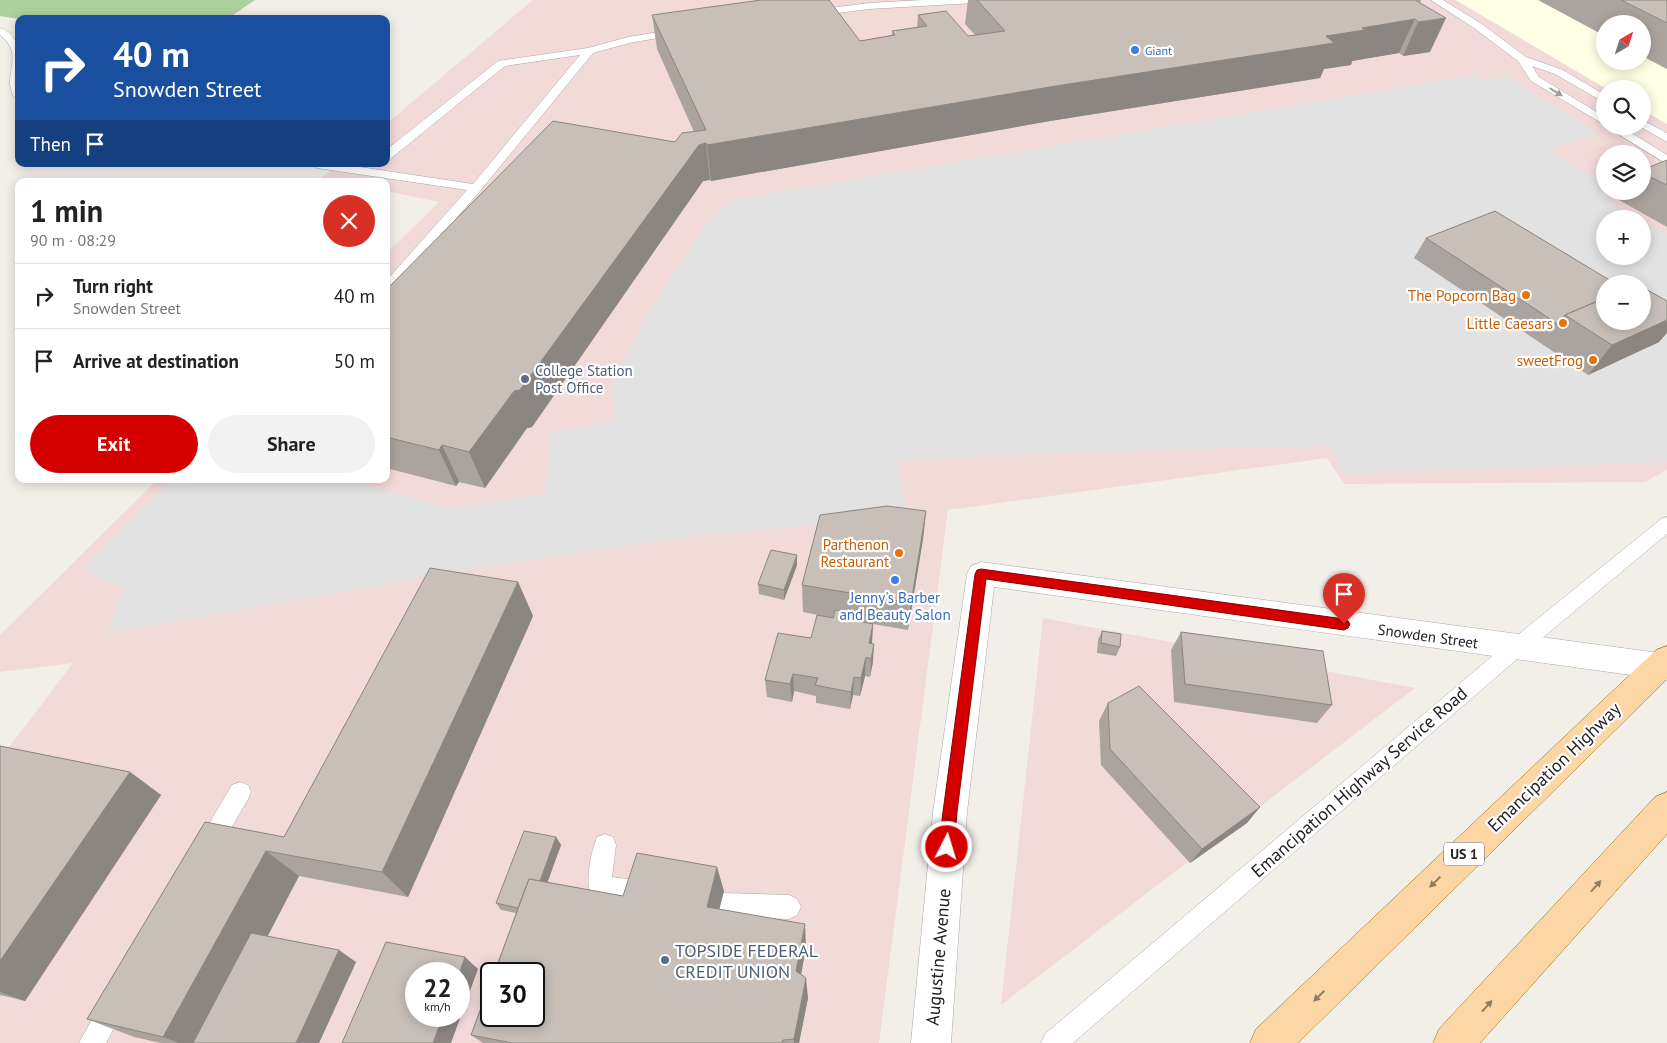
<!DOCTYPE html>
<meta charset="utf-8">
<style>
:root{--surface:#fff;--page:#f2f2f2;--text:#222;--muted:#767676;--line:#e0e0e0;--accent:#d40000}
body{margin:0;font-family:"PT Sans",sans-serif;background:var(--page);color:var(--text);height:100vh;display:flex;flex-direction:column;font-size:19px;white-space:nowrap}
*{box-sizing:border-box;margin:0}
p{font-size:16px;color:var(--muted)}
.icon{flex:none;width:28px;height:28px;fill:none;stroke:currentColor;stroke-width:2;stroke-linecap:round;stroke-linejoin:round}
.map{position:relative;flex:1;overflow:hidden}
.sheet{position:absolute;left:15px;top:178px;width:375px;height:305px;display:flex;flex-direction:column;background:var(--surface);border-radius:10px;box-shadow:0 2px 12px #0003}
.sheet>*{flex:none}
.top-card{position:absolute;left:15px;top:15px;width:375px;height:152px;border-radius:10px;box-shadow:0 2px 12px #0003;background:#1a4fa0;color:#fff;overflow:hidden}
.needle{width:32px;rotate:39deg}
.controls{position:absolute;left:1596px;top:15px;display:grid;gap:10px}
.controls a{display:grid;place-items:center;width:55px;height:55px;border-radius:50%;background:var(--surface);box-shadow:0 2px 12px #0003;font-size:25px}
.speed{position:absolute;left:405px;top:962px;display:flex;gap:10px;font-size:25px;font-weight:700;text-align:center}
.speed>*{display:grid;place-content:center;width:65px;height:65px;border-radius:50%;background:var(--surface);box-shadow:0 2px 12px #0003;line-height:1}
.speed small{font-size:12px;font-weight:400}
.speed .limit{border:2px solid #111;border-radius:8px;background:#fff;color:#111}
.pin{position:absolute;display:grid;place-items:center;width:42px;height:42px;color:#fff;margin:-51px -21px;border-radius:50% 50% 50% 0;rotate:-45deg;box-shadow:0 0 5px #0007}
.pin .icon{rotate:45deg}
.me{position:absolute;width:55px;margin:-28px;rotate:5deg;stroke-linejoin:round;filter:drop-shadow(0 0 4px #0008)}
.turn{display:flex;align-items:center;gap:18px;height:105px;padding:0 15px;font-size:22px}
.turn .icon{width:65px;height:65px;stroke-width:2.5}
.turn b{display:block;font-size:35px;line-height:42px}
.then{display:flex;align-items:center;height:48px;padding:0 15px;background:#0003;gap:10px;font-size:19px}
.round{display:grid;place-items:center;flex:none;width:52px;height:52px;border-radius:26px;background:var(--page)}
.head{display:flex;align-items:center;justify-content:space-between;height:85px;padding:0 15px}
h1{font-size:30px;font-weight:600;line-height:38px}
.primary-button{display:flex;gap:10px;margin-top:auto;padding:10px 15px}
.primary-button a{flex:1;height:58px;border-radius:30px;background:var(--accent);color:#fff;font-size:20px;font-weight:600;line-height:58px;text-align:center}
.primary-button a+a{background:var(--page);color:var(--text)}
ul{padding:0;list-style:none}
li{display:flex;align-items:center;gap:15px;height:65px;padding:0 15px;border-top:1px solid var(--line)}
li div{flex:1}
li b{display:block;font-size:19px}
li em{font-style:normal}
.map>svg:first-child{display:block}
</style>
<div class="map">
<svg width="1667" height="1043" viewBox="0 0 1667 1043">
<rect width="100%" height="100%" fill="#f2efe9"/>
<!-- commercial -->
<g fill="#f2dad9" fill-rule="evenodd">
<path d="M533 0H1455L1607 89H1605V126H1642L1643 109 1667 124V470L1645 482 1344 484 1327 458 948 510 879 1043H0V759L73 663 0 672V635L158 479H386V254L439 202 386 191V181H337L321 178 338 164H386V124ZM1605 154H1642V191H1605ZM1605 219H1642V256H1605ZM1605 284H1642V321H1605ZM416 974H459V1016H416ZM491 974H534V1016H491Z"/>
<path d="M1043 618 1415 688 1001 1005Z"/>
</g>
<!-- education -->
<path fill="#ffffe5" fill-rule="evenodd" d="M1456 0H1667V124L1643 110 1642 89H1607ZM1605 24H1642V61H1605Z"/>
<!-- forest -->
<path fill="#add19e" d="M0 0H255L227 19H19L0 16Z"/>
<!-- parking -->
<path fill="#e2e2e2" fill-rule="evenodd" d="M1473 75 1483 81 1507 76 1599 134 1548 149 1604 183 1599 185 1605 189V191H1609L1619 198 1608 202 1638 219H1605V256H1642L1643 221 1667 234V462L1344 474 1330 446 1073 452 896 461 909 517 691 536 506 563 108 633 123 589 82 568 171 479H344L449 508 545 494 551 432 616 420 610 389 645 317 709 219 737 199ZM1605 284H1642V321H1605Z"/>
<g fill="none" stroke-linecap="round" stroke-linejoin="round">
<!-- service casing -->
<g stroke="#a9a9a9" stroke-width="1">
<g id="service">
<path d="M923 0H979L974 3 869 9 814 16 809 13 814 10 869 3Z"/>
<path d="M1431 0H1443L1482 24 1526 57 1563 70 1605 95V103L1555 74 1532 66 1539 77 1605 117V125L1531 81 1518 61 1474 28Z"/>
<path d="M0 28C27 35 19 77 19 99L13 96C12 91 9 85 10 80 12 62 18 49 0 35Z"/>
<path d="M677 29 681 30V34L629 43 593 53 480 191 391 293 386 294V281L467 190 317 168 311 164H340L473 184 580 55 505 66 390 159 386 160V150L498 61 588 48 628 37Z"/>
<path d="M1642 120 1667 133V142L1639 126H1642Z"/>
<path d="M1605 126H1620L1667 155V164Z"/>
<path d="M1667 517V534L1523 654 1073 1043H1041L1045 1034 1509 642 1661 519Z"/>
<path d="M240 782 248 785 251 792 248 799 217 853 209 856 201 853 198 845 201 837 232 785Z"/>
<path d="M605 834 613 837 616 845 612 877 647 882 655 886 659 894 655 902C641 908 606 901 591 895 585 880 591 852 597 837Z"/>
<path d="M697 889 726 893 789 895 797 899 801 907 797 915 789 919C757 918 719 922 689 909L685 901 689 893Z"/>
<path d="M114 993 123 996 126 1005 106 1043H79L105 996Z"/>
</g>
</g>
<!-- minor casing -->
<g stroke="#a9a9a9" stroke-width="1">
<path id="minor" d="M981 562 1667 654V680L994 587 967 812 951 1043H911L933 812 967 574 971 566Z"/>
</g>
<!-- primary casing -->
<g stroke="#a06b00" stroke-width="1">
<g id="primary">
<path d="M1667 646V679L1298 1043H1250L1256 1029 1656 650Z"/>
<path d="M1667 792V834L1480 1043H1433L1439 1029 1655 797Z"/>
</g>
</g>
<!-- service -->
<use href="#service" fill="#fff" fill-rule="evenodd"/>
<!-- minor -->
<use href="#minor" fill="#fff" fill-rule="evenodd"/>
<!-- primary -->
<use href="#primary" fill="#fcd6a4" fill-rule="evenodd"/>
</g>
<!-- wall -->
<g fill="#aba49e">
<path d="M968 0H1421L1420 3 1430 52 1403 56 1399 53 1352 61 1351 65 1324 69 1320 78 1050 121 711 181 710 180 703 181 532 427 527 428 485 488 459 482 456 486 386 468V290L675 142 694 132 657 49 652 15 860 41 892 35V31L917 27 918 15 968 36 975 35 965 24Z"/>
<path d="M1538 0H1667V69L1642 56V24H1605V36Z"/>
<path d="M1667 160V227L1619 200 1625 191H1642V170Z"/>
<path d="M1426 238 1605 284 1659 342 1588 375 1414 258Z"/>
<path d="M926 511 923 539 908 630 873 624 872 644 873 662 870 677 865 676 860 696 853 695 850 709 816 703V696L794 691 792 702 767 697 765 680 833 618 803 612 802 585Z"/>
<path d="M797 565 784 600 759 594 758 584Z"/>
<path d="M518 582 533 616 408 897 299 876 267 936 356 962 319 1043H161L134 1037 87 1019 205 822 284 837Z"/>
<path d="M1102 631 1120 647 1116 656 1097 653 1098 640Z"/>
<path d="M1181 632 1332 705 1317 723 1174 702 1171 650Z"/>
<path d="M1108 703 1260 807 1247 823 1190 863 1101 765 1099 721Z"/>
<path d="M0 746 130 772 161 795 25 1001 0 995Z"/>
<path d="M556 837 561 845 547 882 623 896 724 891 719 909 806 947 801 975 808 998 799 1043H483L471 1035 516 913 501 910 496 903Z"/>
</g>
<!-- shaded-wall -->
<g fill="#8b8681">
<path d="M1411 0H1416L1407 21 1415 19 1399 53 1352 61 1351 65 1324 69 1320 78 1050 121 711 181 707 145 1326 36 1362 28Z"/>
<path d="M1446 18 1430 52 1403 56 1418 22Z"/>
<path d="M706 143 710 180 703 181 532 427 527 428 485 488 469 452 699 145Z"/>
<path d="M1667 320V333L1659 342 1588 375 1612 345Z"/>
<path d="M442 445 459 482 456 486 439 450Z"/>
<path d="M926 511 923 539 908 630 911 603Z"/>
<path d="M797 555V565L784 600V590Z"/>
<path d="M518 582 533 616 408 897 382 872Z"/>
<path d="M873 624 872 642 869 658V643Z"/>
<path d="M874 644 873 662 870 677 871 659Z"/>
<path d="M866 657 865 676 860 696 861 678Z"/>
<path d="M793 674 794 691 792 702 790 684Z"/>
<path d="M854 677 853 695 850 709 851 692Z"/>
<path d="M130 772 161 795 25 1001 0 992V961Z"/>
<path d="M1260 807 1247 823 1190 863 1202 849Z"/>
<path d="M556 837 561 845 535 917 530 911Z"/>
<path d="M266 851 299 876 212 1043H179L163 1037Z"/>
<path d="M717 867 724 891 714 930 707 907Z"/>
<path d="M805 924 806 947 798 991 796 971Z"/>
<path d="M339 950 356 962 319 1043H296Z"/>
<path d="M465 957 478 969 451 1043H433L443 1016H459V974Z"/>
<path d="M806 978 808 998 799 1043H794V1039Z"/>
</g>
<!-- building -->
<g fill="#c7bfb8" stroke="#8b8681">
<path d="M761 0H829L860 41 895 35 892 31 927 26 918 15 946 11 968 36 1005 31 977 0H1415L1446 18 1418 22 1415 19 1362 28 1365 30 1326 36 1334 43 1056 86 707 145 706 143 699 145 520 390 514 391 469 452 442 445 439 450 386 437V290L553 121 675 142 682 133 706 130 652 15Z"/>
<path d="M1621 0H1667V23Z"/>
<path d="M1667 160V185L1642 173V170Z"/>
<path d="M1495 211 1616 284H1605V298L1565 315 1558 324 1426 238Z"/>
<path d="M1642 287 1667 301V320L1612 345 1565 315 1605 298V321H1642Z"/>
<path d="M887 506 926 511 911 603 802 585 820 515Z"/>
<path d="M771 550 797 555 784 590 758 584Z"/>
<path d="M430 568 518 582 382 872 266 851 163 1037 87 1019 205 822 284 837Z"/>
<path d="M835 610 855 613 853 620 873 624 869 643 874 644 871 659 866 657 861 678 854 677 851 692 815 685 818 678 793 674 790 684 765 680 778 633 811 638 817 615 833 618Z"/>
<path d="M1102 631 1121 634 1120 647 1101 643Z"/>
<path d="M1181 632 1323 651 1332 705 1185 684Z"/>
<path d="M1139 686 1260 807 1202 849 1110 749 1108 703Z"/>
<path d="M0 746 130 772 0 961Z"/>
<path d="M524 831 556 837 540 881 529 879 518 908 496 903Z"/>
<path d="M637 853 717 867 707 907 805 924 796 971 806 978 794 1039 783 1040 782 1043H512L471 1035 491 981V1016H534V974H494L529 879 623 896Z"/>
<path d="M251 933 339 950 296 1043H193Z"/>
<path d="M386 942 465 957 459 974H416V1016H443L433 1043H342Z"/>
</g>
<!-- one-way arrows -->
<defs><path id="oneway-solid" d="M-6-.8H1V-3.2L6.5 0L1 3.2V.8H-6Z" transform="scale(1.25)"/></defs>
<use fill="#9c9c9c" href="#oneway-solid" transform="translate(1556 92) rotate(32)"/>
<g fill="#8f7c63">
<use href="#oneway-solid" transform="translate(1435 882) rotate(136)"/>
<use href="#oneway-solid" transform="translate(1596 886) rotate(-48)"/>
<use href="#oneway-solid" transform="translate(1319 996) rotate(136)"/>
<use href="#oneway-solid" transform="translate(1487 1006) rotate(-48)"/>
</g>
<!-- route -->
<path fill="#d40000" stroke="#8a0000" d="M981 569 1344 619 1348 621 1350 624 1348 628 1344 630 986 579 957 812 954 847 952 852 947 854 942 852 939 847 943 812 975 574 977 570Z"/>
<!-- markers -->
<g fill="#3f7fe0" stroke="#fff" stroke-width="2">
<circle cx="1135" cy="50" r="5"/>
<circle cx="895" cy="580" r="5"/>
</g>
<g fill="#e8710a" stroke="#fff" stroke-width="2">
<circle cx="1526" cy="295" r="5"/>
<circle cx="1563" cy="323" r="5"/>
<circle cx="1593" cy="360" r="5"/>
<circle cx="899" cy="553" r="5"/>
</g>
<g fill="#5c6f8a" stroke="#fff" stroke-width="2">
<circle cx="525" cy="379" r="5"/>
<circle cx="665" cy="960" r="5"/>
</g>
<g text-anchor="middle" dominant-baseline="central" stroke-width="4.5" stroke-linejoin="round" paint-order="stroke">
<!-- far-shop labels -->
<g font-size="12" fill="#366cbe" stroke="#fff" text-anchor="start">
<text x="1145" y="50">Giant</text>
</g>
<!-- shield labels -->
<rect fill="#fff" stroke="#646464" stroke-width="1" x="1444" y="842.5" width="40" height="23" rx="4"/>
<g font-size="14" font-weight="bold" fill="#222">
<text x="1464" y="854">US 1</text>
</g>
<!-- food labels -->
<g font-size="15" fill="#c56008" stroke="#fff" text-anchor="end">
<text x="1516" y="295">The Popcorn Bag</text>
<text x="1553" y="323">Little Caesars</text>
<text x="1583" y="360">sweetFrog</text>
<text x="889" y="544">Parthenon<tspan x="889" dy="17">Restaurant</tspan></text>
</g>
<!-- service labels -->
<g font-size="15" fill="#4e5e75" stroke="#fff" text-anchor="start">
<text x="535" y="370">College Station<tspan x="535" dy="17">Post Office</tspan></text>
</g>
<!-- shop labels -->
<g font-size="15" fill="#366cbe" stroke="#fff">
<text x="895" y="597">Jenny's Barber<tspan x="895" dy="17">and Beauty Salon</tspan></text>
</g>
<!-- street labels -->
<g font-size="15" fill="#222" stroke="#fff">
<text transform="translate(1428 636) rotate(8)">Snowden Street</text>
</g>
<!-- near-street labels -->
<g font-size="18" fill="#222" stroke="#fff">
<text transform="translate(1554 767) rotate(-44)">Emancipation Highway</text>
<text transform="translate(1359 782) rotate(-41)">Emancipation Highway Service Road</text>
<text transform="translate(938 957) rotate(-85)">Augustine Avenue</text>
</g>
<!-- near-service labels -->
<g font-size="18" fill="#4e5e75" stroke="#fff" text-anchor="start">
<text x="675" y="950">TOPSIDE FEDERAL<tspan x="675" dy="21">CREDIT UNION</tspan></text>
</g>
</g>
</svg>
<div class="controls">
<a><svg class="needle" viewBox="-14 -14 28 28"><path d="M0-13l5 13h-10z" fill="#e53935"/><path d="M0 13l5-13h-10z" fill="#767676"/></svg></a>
<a><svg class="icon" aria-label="search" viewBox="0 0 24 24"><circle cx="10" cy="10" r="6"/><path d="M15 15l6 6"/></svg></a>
<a><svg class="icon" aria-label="layers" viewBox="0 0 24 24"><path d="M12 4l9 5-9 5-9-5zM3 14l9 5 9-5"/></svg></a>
<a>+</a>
<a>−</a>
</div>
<div class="speed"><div>22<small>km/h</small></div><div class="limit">30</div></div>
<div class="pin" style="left:1344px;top:624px;background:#d93025"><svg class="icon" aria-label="arrive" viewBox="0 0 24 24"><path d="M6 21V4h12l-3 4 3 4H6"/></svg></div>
<svg class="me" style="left:947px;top:847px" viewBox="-20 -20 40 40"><circle r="17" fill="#d40000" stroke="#fff" stroke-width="3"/><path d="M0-11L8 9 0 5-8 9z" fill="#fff"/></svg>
<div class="top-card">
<div class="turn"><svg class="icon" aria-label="right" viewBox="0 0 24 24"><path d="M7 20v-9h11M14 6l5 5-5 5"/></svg><div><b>40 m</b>Snowden Street</div></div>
<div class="then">Then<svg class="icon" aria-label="arrive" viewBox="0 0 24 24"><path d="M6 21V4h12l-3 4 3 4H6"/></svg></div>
</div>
<section class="sheet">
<div class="head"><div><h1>1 min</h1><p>90 m · 08:29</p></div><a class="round" style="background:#d93025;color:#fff"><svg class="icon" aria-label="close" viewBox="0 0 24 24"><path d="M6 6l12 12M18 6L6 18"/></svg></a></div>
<ul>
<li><svg class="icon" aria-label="right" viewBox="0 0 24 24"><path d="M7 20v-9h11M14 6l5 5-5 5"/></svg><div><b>Turn right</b><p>Snowden Street</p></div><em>40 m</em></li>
<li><svg class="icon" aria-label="arrive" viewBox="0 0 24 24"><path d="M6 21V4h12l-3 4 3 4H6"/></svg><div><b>Arrive at destination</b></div><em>50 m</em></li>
</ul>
<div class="primary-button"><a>Exit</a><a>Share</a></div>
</section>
</div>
